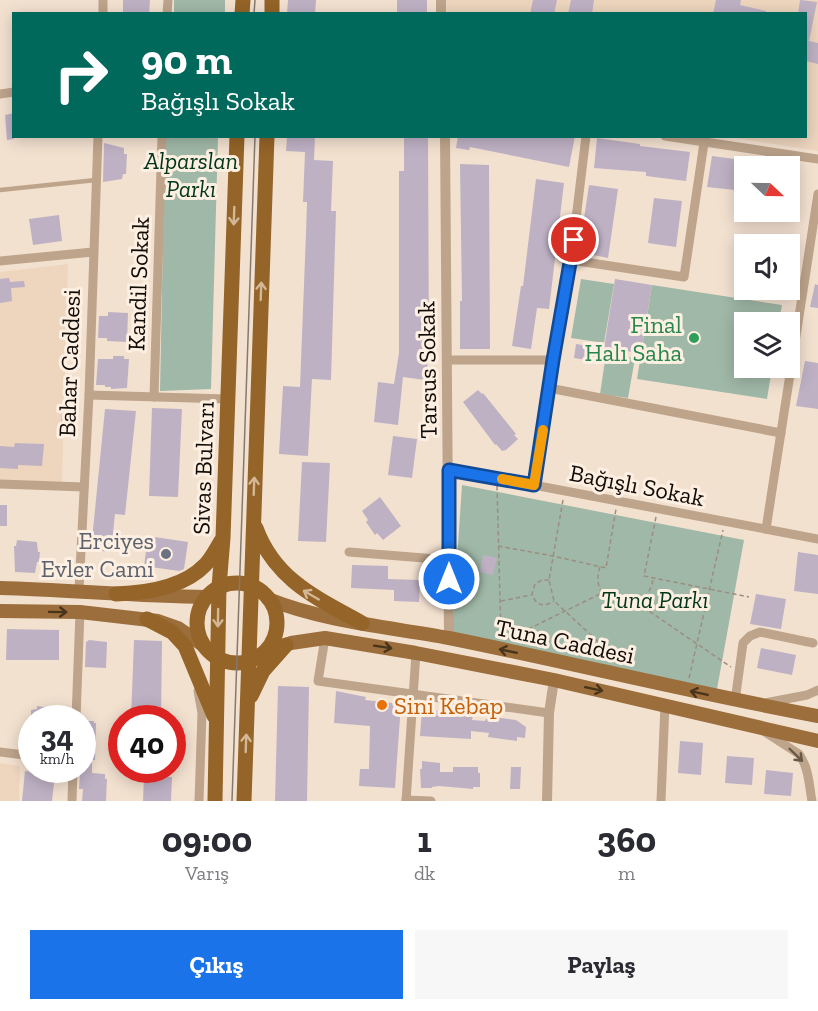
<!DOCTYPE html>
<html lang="tr">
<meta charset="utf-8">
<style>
:root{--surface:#fff;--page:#f7f7f7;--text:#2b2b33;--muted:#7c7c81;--accent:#1a73e8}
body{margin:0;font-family:"Zilla Slab",serif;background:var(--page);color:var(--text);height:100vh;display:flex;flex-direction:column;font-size:22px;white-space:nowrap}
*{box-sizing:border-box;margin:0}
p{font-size:20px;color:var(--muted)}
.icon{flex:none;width:33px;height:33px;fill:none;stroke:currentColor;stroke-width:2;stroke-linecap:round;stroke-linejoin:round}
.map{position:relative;height:801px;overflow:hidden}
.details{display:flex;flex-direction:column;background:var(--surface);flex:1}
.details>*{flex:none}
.hud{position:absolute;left:12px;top:12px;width:795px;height:126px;border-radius:0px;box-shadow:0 3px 15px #0003;background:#00695c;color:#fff;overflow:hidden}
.needle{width:39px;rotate:112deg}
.controls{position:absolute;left:734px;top:156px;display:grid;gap:12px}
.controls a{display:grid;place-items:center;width:66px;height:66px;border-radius:0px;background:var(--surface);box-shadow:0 3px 15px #0003;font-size:30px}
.speed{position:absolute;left:18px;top:705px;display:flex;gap:12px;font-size:30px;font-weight:700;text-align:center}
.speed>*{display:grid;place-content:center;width:78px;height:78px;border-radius:50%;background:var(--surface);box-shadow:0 3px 15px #0003;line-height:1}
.speed small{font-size:15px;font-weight:400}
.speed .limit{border:9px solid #d22;background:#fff;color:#111}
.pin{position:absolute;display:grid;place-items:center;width:51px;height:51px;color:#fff;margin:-26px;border:3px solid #fff;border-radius:50%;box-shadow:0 2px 6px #0007}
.me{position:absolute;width:66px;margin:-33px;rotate:0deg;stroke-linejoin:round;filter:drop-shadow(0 0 4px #0008)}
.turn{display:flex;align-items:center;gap:21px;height:126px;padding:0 30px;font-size:27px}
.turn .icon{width:78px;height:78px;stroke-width:2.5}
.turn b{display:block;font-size:42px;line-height:51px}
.eta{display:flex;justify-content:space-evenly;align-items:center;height:102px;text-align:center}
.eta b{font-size:36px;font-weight:800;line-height:42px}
.primary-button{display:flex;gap:12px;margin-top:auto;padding:12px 30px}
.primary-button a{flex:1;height:69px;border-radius:0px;background:var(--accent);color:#fff;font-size:24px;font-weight:800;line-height:69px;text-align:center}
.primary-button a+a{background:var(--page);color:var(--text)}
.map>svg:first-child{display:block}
</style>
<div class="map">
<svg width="818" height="801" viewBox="0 0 818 801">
<rect width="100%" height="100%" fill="#f3e1d0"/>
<!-- built -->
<g fill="#edd5be">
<path d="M441 0H818V151L728 137 806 136V14H441Z"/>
<path d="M68 264 62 482 0 481V272Z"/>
<path d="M0 763 20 766 19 801H0Z"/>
</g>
<!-- green -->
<g fill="#a0b8a7">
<rect x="174" y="0" width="51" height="13"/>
<path d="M165 137H218L211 389 160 391Z"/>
<path d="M581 279 614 284 604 343 571 338Z"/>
<path d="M652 285 782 305 779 322H744V368H772L767 399 637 379Z"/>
<path d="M606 354 635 358 628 398 600 394Z"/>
<path d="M462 485 744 540 717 689 452 634Z"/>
</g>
<!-- building -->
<g fill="#beb1c4">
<path d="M123 0H150L149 14H123Z"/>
<path d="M288 0H316L315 14H287Z"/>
<rect x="397" y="0" width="30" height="14"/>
<path d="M533 0H557L554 14H530Z"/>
<path d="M571 0H594L592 14H568Z"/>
<path d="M716 0H741L740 5 766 11V14H713Z"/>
<path d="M800 0 817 2 809 41 818 43V64L806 61V14H798Z"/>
<path d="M14 113V139L7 140 5 115Z"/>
<path d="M287 136H315L314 160 333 161 331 211H336L331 380 312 379 308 456 279 454 283 386 300 387 306 233 307 202H303L305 152 286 151Z"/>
<path d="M404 136H428L429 355 425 380 403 377 398 425 374 422 378 382 394 384 399 353V171H404Z"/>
<path d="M458 136H575L569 167 470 147 469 150 456 148Z"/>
<path d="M597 138 640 144V146L690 152 686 181 646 176V172L594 168Z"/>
<path d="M104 143 124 148V154H127L126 174H123L122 179 103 182Z"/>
<path d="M712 156 758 162V166H744V191L707 187Z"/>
<path d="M460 164 489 165 490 349H460V301H462Z"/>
<path d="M536 179 564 183 549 309 537 308 531 349 512 346 521 286H523Z"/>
<path d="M589 185 618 189 608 258 579 252Z"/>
<path d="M654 198 682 201 676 247 648 243Z"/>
<path d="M59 215 62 241 33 245 29 219Z"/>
<path d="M9 278 10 282 24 281 25 287 11 288 12 301 0 303V279Z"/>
<path d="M615 279 652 285 641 353 604 348Z"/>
<path d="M815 284 818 285V308L810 307Z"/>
<path d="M108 312 128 313 127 342 107 341V338H98L99 316H108Z"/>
<path d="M576 344 607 349 605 363 574 358Z"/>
<path d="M113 356H124V359H129L127 388 111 389V387H105V385H96L98 359H113Z"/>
<path d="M805 361 818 363V409L796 406Z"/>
<path d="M478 390 482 394 483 393 516 434 514 435 518 439 506 450 502 451 496 444 495 445 463 402Z"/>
<path d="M62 404 72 405 71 426 61 425Z"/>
<path d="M152 408 182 409 178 497 149 496Z"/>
<path d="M105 409 136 411 125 515 115 514 111 552 91 550Z"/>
<path d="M393 436 417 439 412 478 388 475Z"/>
<path d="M15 443 44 444 42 466 18 465V469L0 468V446L14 447Z"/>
<path d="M302 462 330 463 326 542 298 541Z"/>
<path d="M380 497 401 526 383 540 377 533 375 535 366 522 368 520 362 511Z"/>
<rect x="0" y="505" width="7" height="21"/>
<path d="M148 536 188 542 184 569 179 571 144 566Z"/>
<path d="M17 540 37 542 38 552H40L39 562H37L35 573 15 572 14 546H16Z"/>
<path d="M798 552 818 555V594L794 591Z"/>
<path d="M483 555 497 558 493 575 480 572Z"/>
<path d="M352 565 388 566V579L420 580 419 602 394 601V590L351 588Z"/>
<path d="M756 594 786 599 781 629 750 624Z"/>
<path d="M7 629 59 630V660H6Z"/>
<path d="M89 640 107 642 106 668 85 667 86 642Z"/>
<path d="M134 640 162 641 161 718H131Z"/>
<path d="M761 648 796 655 792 675 757 668Z"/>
<path d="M278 686 309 687 307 801H275Z"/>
<path d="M336 691 366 697 365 700 401 704 395 788 359 786 360 769H369L370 726 334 723Z"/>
<path d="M37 706 44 707 47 710V718H31V710L37 709Z"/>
<path d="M422 709 473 715 472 720 485 721 486 719 494 717 516 720 526 727 525 738 517 737V741L502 739 488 737 489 733 471 731V739L420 736Z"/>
<path d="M82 721H94V723H96L95 760H92V773L105 774V779H107L106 801H82L83 789H79L80 773H82Z"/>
<path d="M680 741 703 743 701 775 678 773Z"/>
<path d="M727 756 754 758 752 785 725 783Z"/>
<path d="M422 761 440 763V772H453V767H478V773H480V787H473V789L439 786 432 787V788H421L420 769H422Z"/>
<path d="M511 767H521L520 789H510Z"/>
<path d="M766 770 793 773 791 796 764 794Z"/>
<path d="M25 771 55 774 52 801H22Z"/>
<path d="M144 776 172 777 171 801H143Z"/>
</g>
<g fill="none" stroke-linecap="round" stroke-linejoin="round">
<!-- path -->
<g stroke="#9b8e81" stroke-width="1.5" stroke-dasharray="4.5 3" stroke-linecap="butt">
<path d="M497 486 501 637"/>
<path d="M563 500 549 580 554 601 604 647 605 660"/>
<path d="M656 517 644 576 749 597"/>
<path d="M498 546 553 556 606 568 616 509"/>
<path d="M600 567C586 608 647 621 653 579"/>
<path d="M549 580H542L535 584 532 594C535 605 544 608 554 601"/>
<path d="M501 601 531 595"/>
<path d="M637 603 731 667"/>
<path d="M508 639 602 593"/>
<path d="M689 678 723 530"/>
</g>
<!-- service -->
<path stroke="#bea48b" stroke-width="4.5" d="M0 190 96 180"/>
<!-- minor -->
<g stroke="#bea48b" stroke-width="9">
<path d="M103 14V0"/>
<path d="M167 14 168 0"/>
<path d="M0 94 14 92"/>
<path d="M665 136 818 159"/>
<path d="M571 260 684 277 704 143"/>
<path d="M0 261 93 252"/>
<path d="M448 360H553"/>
<path d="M549 388 781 433"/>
<path d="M89 395 227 399"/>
<path d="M154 397 162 136"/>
<path d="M449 469 818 539"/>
<path d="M0 484 84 487"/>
<path d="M535 485 553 360 571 260 586 136"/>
<path d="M766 529 818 194"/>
<path d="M349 552 449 560"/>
<path d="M79 590 89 395 98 136"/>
<path d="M325 638 318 681 549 713"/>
<path d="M198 691 202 713 199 801"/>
<path d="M735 701 743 643 750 636 760 632 813 643"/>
<path d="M765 703 807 695 818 690"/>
<path d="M76 718 80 612"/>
<path d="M765 732 799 754C809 768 809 785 812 801"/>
<path d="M0 752 32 756"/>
<path d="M406 800 431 801"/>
<path d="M72 801 73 770"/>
<path d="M406 801 416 653"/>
<path d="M661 801 665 704"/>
</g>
<!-- tertiary -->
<g stroke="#bea48b" stroke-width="10">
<path d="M441 0V14"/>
<path d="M445 136 449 639"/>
<path d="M547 801 549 713 554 680"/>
</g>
<!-- primary -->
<g stroke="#9b6e3b" stroke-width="14">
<path d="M0 588C69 590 137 596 206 597"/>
<path d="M268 599C326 622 389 627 449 638 573 663 694 693 818 716"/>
<path d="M0 611 80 612 158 621 178 628 203 645"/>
<path d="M261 654 291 643 325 638 416 653 554 680 818 741"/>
</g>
<!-- trunk -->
<g stroke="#946428" stroke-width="15">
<path d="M242 14 243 0"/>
<path d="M272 14V0"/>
<path d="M256 528C275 580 317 598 362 623"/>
<circle cx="237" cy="623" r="40"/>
<path d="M116 594C146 593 183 588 205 565 212 558 216 549 221 541"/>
<path d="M147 619 172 632 185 646 214 716"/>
<path d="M251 696 263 671 286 645"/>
<path d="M215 801 219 587 223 538 237 136"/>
<path d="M244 801 267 136"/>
</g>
<!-- tram -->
<g stroke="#85796e" stroke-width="1.5">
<path d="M254 14 255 0"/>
<path d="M232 801 255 136"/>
</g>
</g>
<!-- one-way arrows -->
<defs><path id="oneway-shaft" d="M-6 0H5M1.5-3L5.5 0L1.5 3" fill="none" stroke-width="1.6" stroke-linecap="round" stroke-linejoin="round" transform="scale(1.5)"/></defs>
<g stroke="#d3b797">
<use href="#oneway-shaft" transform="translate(234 216) rotate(92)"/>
<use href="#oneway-shaft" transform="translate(261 291) rotate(-88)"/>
<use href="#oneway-shaft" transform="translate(254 486) rotate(-88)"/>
<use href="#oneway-shaft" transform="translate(311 595) rotate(-150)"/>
<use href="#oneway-shaft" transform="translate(218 618) rotate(91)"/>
<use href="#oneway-shaft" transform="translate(246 743) rotate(-88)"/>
</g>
<g stroke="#48331b">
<use href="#oneway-shaft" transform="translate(58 612) rotate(1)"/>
<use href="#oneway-shaft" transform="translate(383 647) rotate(9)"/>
<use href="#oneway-shaft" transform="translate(508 651) rotate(-168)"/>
<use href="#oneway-shaft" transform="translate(594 689) rotate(12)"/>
<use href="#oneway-shaft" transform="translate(699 693) rotate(-168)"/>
</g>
<use stroke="#685848" href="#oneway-shaft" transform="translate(796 755) rotate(44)"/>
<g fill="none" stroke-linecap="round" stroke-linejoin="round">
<!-- route casing -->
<g stroke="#114b97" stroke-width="15">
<path id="route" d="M449 579V470L534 485 553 360 574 240"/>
</g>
<!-- route -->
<use href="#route" stroke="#1a73e8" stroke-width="10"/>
<!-- slow -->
<path stroke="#f59e0b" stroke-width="10" d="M502 479 534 485 543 430"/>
</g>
<!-- markers -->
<circle fill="#2e9e5b" stroke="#fdefe1" stroke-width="2" cx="694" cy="338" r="6"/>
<circle fill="#6b7280" stroke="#fdefe1" stroke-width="2" cx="166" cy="554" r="6"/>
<circle fill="#e8710a" stroke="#fdefe1" stroke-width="2" cx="382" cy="705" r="6"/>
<g text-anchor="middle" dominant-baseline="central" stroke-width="6" stroke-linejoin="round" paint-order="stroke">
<!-- park labels -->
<g font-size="24" font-style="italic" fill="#00371b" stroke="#fdefe1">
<text x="191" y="160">Alparslan<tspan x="191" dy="28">Parkı</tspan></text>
<text x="655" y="599">Tuna Parkı</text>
</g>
<!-- street labels -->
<g font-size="24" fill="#110b06" stroke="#fdefe1">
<text transform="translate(138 284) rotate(-88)">Kandil Sokak</text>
<text transform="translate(69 363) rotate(-88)">Bahar Caddesi</text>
<text transform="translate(427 370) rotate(-91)">Tarsus Sokak</text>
<text transform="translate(203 468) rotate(-88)">Sivas Bulvarı</text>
<text transform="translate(637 485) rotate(11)">Bağışlı Sokak</text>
<text transform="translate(565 641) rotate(12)">Tuna Caddesi</text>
</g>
<!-- leisure labels -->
<g font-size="24" fill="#27864d" stroke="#fdefe1" text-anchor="end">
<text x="682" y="324">Final<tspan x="682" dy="28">Halı Saha</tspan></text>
</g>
<!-- worship labels -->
<g font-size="24" fill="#5b616d" stroke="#fdefe1" text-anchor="end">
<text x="154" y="540">Erciyes<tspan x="154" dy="28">Evler Cami</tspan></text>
</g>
<!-- food labels -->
<g font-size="24" fill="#c56008" stroke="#fdefe1" text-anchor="start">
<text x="394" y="705">Sini Kebap</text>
</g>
</g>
</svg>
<div class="controls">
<a><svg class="needle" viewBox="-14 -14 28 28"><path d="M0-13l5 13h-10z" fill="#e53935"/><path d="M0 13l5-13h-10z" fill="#7c7c81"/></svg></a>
<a><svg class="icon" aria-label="sound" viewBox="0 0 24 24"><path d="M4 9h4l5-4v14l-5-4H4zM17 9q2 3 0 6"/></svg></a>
<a><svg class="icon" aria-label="layers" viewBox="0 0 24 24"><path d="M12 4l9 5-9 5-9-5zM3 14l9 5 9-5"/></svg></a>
</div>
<div class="speed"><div>34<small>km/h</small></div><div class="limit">40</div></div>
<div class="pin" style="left:574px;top:240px;background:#d93025"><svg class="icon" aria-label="arrive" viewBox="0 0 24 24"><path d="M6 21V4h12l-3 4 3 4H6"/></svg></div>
<svg class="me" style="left:449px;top:579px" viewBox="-20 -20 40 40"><circle r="17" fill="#1a73e8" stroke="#fff" stroke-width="3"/><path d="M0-11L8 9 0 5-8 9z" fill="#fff"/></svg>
<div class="hud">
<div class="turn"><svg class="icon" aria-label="right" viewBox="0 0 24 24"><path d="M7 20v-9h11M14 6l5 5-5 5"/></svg><div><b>90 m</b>Bağışlı Sokak</div></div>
</div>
</div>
<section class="details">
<div class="eta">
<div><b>09:00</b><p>Varış</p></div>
<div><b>1</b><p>dk</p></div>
<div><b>360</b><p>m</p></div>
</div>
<div class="primary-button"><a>Çıkış</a><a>Paylaş</a></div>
</section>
